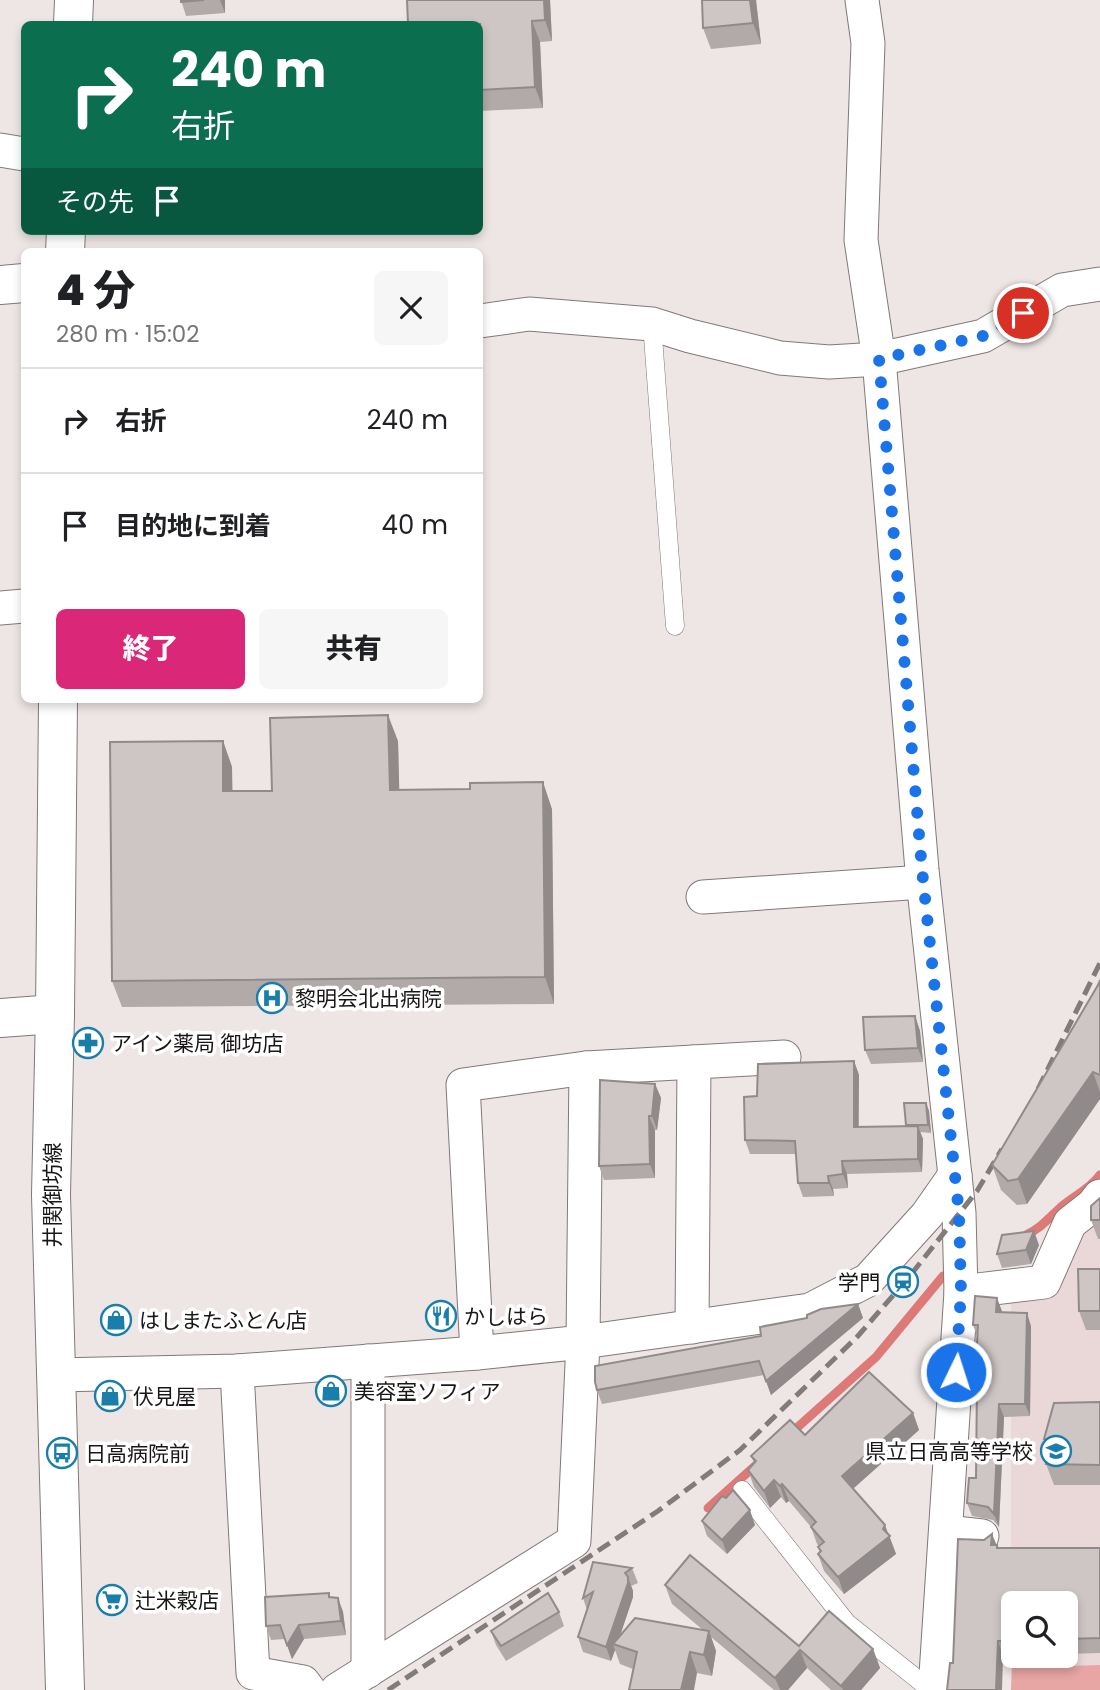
<!DOCTYPE html>
<html lang="ja">
<meta charset="utf-8">
<style>
:root{--surface:#fff;--page:#f6f6f6;--text:#202124;--muted:#757577;--line:#e0e0e0;--accent:#db2777}
body{margin:0;font-family:Poppins,"Noto Sans JP",sans-serif;background:var(--page);color:var(--text);height:100vh;display:flex;flex-direction:column;font-size:26px;white-space:nowrap}
*{box-sizing:border-box;margin:0}
p{font-size:23px;color:var(--muted)}
.icon{flex:none;width:38px;height:38px;fill:none;stroke:currentColor;stroke-width:2;stroke-linecap:round;stroke-linejoin:round}
.map{position:relative;flex:1;overflow:hidden}
.details{position:absolute;left:21px;top:248px;width:462px;height:455px;display:flex;flex-direction:column;background:var(--surface);border-radius:10px;box-shadow:0 4px 10px #0003}
.details>*{flex:none}
.guide{position:absolute;left:21px;top:21px;width:462px;height:214px;border-radius:10px;box-shadow:0 4px 10px #0003;background:#0b6e4f;color:#fff;overflow:hidden}
.buttons{position:absolute;left:1001px;top:1591px;display:grid;gap:14px}
.buttons a{display:grid;place-items:center;width:77px;height:77px;border-radius:10px;background:var(--surface);box-shadow:0 4px 10px #0003;font-size:35px}
.pin{position:absolute;display:grid;place-items:center;width:60px;height:60px;color:#fff;margin:-30px;border:4px solid #fff;border-radius:50%;box-shadow:0 2px 7px #0007}
.me{position:absolute;width:77px;margin:-38px;rotate:4deg;stroke-linejoin:round;filter:drop-shadow(0 0 5px #0008)}
.turn{display:flex;align-items:center;gap:24px;height:147px;padding:0 35px;font-size:32px}
.turn .icon{width:91px;height:91px;stroke-width:2.5}
.turn b{display:block;font-size:49px;line-height:60px}
.then{display:flex;align-items:center;height:66px;padding:0 35px;background:#0003;gap:14px;font-size:26px}
.round{display:grid;place-items:center;flex:none;width:74px;height:74px;border-radius:10px;background:var(--page)}
.headline{display:flex;align-items:center;justify-content:space-between;height:119px;padding:0 35px}
h1{font-size:42px;font-weight:800;line-height:52px}
.button{display:flex;gap:14px;margin-top:auto;padding:14px 35px}
.button a{flex:1;height:80px;border-radius:10px;background:var(--accent);color:#fff;font-size:28px;font-weight:800;line-height:80px;text-align:center}
.button a+a{background:var(--page);color:var(--text)}
ul{padding:0;list-style:none}
li{display:flex;align-items:center;gap:21px;height:105px;padding:0 35px;border-top:2px solid var(--line)}
li div{flex:1}
li b{display:block;font-size:26px}
li em{font-style:normal}
.map>svg:first-child{display:block}
</style>
<div class="map">
<svg width="1100" height="1690" viewBox="0 0 1100 1690">
<rect width="100%" height="100%" fill="#eee6e5"/>
<!-- built -->
<path fill="#e9d8d7" fill-rule="evenodd" d="M1100 1206V1690H1011V1299L1075 1227ZM1013 1603H1066V1656H1013Z"/>
<!-- green -->
<path fill="#e7a6a3" d="M1100 1665V1690H1011L1012 1668Z"/>
<g fill="none" stroke-linecap="round" stroke-linejoin="round">
<!-- stream -->
<g stroke="#dd7977" stroke-width="9">
<path d="M1026 1235C1041 1228 1049 1218 1061 1207 1075 1195 1089 1190 1100 1175"/>
<path d="M790 1434 876 1357 943 1276"/>
<path d="M708 1508 756 1465"/>
</g>
<!-- lane casing -->
<g stroke="#817979" stroke-width="19">
<g id="lane">
<path d="M652 324 675 626"/>
<path d="M742 1490 847 1623 931 1690"/>
</g>
</g>
<!-- street casing -->
<g stroke="#817979" stroke-width="35">
<g id="street">
<path d="M862 0 868 43 861 240 879 359 922 870 959 1213 961 1292 935 1690"/>
<path d="M0 150 24 154"/>
<path d="M480 321 529 314 652 324 690 336 780 358 829 362 879 359 983 336 1062 290 1100 284"/>
<path d="M0 608 24 606"/>
<path d="M703 897 923 882"/>
<path d="M586 1068 583 1342 810 1310 868 1280 927 1215 955 1175"/>
<path d="M961 1292 1044 1282 1070 1223 1093 1205 1100 1196"/>
<path d="M692 1327 694 1062"/>
<path d="M477 1353 463 1085 586 1068 784 1057"/>
<path d="M237 1371 253 1673 303 1682 309 1690"/>
<path d="M56 1375 237 1371 477 1353 583 1342 574 1541 337 1690"/>
<path d="M946 1532 982 1536"/>
<path d="M368 1671V1361"/>
</g>
</g>
<!-- secondary casing -->
<g stroke="#817979" stroke-width="40">
<g id="secondary">
<path d="M73 24 74 0"/>
<path d="M65 252 66 231"/>
<path d="M0 285 24 283"/>
<path d="M58 700 55 1014 51 1195 65 1690"/>
<path d="M0 1018 55 1014"/>
</g>
</g>
<!-- lane -->
<use href="#lane" stroke="#fff" stroke-width="18"/>
<!-- street -->
<use href="#street" stroke="#fff" stroke-width="33"/>
<!-- secondary -->
<use href="#secondary" stroke="#fff" stroke-width="38"/>
<!-- rail -->
<g stroke="#817c7b" stroke-width="5" stroke-dasharray="14 7" stroke-linecap="butt">
<path d="M1038 1089 1100 963"/>
<path d="M388 1690 658 1511 740 1450 857 1337 909 1277 977 1191 1002 1149"/>
</g>
</g>
<!-- wall -->
<g fill="#b1aaa9">
<path d="M181 0H225V13L186 16Z"/>
<path d="M550 0 552 41 540 42 543 108 480 111V24Z"/>
<path d="M756 0 761 44 711 49 703 28Z"/>
<path d="M223 741 232 767V791H272L398 741 399 789 552 809 554 1004 122 1007 112 981Z"/>
<path d="M1100 980V1099L1027 1204 1017 1205 1001 1190 992 1165 1098 985Z"/>
<path d="M915 1016 920 1031 923 1062 871 1064 865 1050Z"/>
<path d="M854 1061 859 1075V1127L907 1126 926 1103 929 1111 931 1133 920 1132 923 1139 922 1172 847 1174 848 1188 833 1189 834 1196 803 1197 798 1183 796 1154H750L745 1140 757 1096Z"/>
<path d="M655 1084 661 1098 657 1130H655V1178L604 1180 599 1166Z"/>
<path d="M1100 1198V1239H1098L1091 1220Z"/>
<path d="M1039 1245 1031 1264 1002 1268 997 1254Z"/>
<path d="M1100 1269V1330H1086L1079 1311Z"/>
<path d="M858 1304 863 1318 771 1395 764 1375 602 1404 597 1390 761 1336 807 1318Z"/>
<path d="M1002 1312 1031 1326 1030 1416 1004 1417 999 1527 993 1520 972 1516 967 1503 976 1478 977 1386 975 1382 977 1336 973 1325Z"/>
<path d="M1100 1402V1485H1054L1046 1464 1049 1453 1044 1439Z"/>
<path d="M913 1413 919 1430 853 1489 889 1535 896 1554 844 1594 824 1571 818 1554 820 1552 818 1547 819 1546 817 1544 811 1527 789 1501 786 1503 781 1497 770 1508 754 1487 748 1470 754 1463 751 1456 805 1435Z"/>
<path d="M726 1498 755 1525 727 1554 707 1536 702 1521Z"/>
<path d="M992 1534 998 1548H1100V1653L1066 1654V1603H1013V1655L1003 1656 953 1663Z"/>
<path d="M632 1568 638 1583 631 1586 633 1591V1597L620 1635 703 1630 672 1604 665 1585 799 1646 873 1649 880 1668 861 1690H831L807 1668 788 1690H774L711 1637 716 1651 712 1676 697 1673 633 1669 620 1664 615 1650 611 1661 583 1652 578 1637 587 1610 583 1598Z"/>
<path d="M331 1597 338 1598 343 1612 346 1635 304 1639 292 1659 285 1639 271 1640 266 1626Z"/>
<path d="M559 1612 564 1626 506 1661 496 1645 491 1631Z"/>
</g>
<!-- shaded-wall -->
<g fill="#908b8a">
<path d="M220 0H225V13Z"/>
<path d="M544 0H550L552 41 545 20Z"/>
<path d="M750 0H756L761 44 753 23Z"/>
<path d="M532 21 540 42 543 108 535 87Z"/>
<path d="M388 715 398 741 400 816 390 790Z"/>
<path d="M223 741 232 767 233 818 223 791Z"/>
<path d="M543 782 552 809 554 1004 545 977Z"/>
<path d="M915 1016 920 1031 923 1062 918 1048Z"/>
<path d="M854 1061 859 1075 858 1140 854 1127Z"/>
<path d="M1093 1072 1100 1092V1099L1027 1204 1018 1179Z"/>
<path d="M655 1084 661 1098 657 1130 652 1116Z"/>
<path d="M926 1103 929 1111 931 1133 928 1125Z"/>
<path d="M649 1116 655 1130V1178L650 1164Z"/>
<path d="M918 1126 923 1139 922 1172 918 1159Z"/>
<path d="M842 1161 847 1174 848 1188 843 1174Z"/>
<path d="M828 1176 833 1189 834 1196 829 1183Z"/>
<path d="M1034 1231 1039 1245 1031 1264 1026 1250Z"/>
<path d="M997 1298 1002 1311 1001 1324 996 1312Z"/>
<path d="M858 1304 863 1318 771 1395 766 1381Z"/>
<path d="M1027 1313 1031 1326 1030 1416 1025 1404Z"/>
<path d="M999 1404 1004 1417 999 1527 994 1514Z"/>
<path d="M913 1413 919 1430 848 1493 842 1476Z"/>
<path d="M774 1480 781 1497 770 1508 764 1491Z"/>
<path d="M782 1484 789 1501 786 1503 780 1486Z"/>
<path d="M750 1510 755 1525 727 1554 722 1540Z"/>
<path d="M885 1525 896 1554 844 1594 838 1577Z"/>
<path d="M992 1534 997 1547V1545L1002 1559 991 1545Z"/>
<path d="M628 1577 633 1591V1597L617 1645 613 1644 615 1650 611 1661 606 1647Z"/>
<path d="M338 1598 343 1612 346 1635 341 1621Z"/>
<path d="M299 1625 304 1639 292 1659 287 1645Z"/>
<path d="M709 1631 716 1651 712 1676 704 1655Z"/>
<path d="M998 1641 1003 1656 1002 1690H996Z"/>
<path d="M873 1649 880 1668 861 1690H843L841 1686Z"/>
<path d="M800 1650 807 1668 788 1690H780L775 1678Z"/>
<path d="M690 1652 697 1673 694 1690H681Z"/>
</g>
<!-- building -->
<g fill="#cec6c5" stroke="#908b8a" stroke-width="2">
<path d="M181 0H204L181 2Z"/>
<path d="M407 0H544L545 20 532 21 535 87 480 90V24H408Z"/>
<path d="M702 0H750L753 23 703 28Z"/>
<path d="M388 715 390 790 470 789V783L543 782 545 977 112 981 110 742 223 741V791H272L270 718Z"/>
<path d="M1100 980V1075L1093 1072 1018 1179 1008 1181 992 1165 1098 985Z"/>
<path d="M915 1016 918 1048 865 1050 863 1017Z"/>
<path d="M854 1061V1127L918 1126V1159L842 1161 843 1174 828 1176 829 1183H798L795 1141 745 1140 744 1097 757 1096 758 1064Z"/>
<path d="M600 1080 655 1084 652 1116H649L650 1164 599 1166Z"/>
<path d="M904 1103H926L928 1125H906Z"/>
<path d="M1100 1198V1220H1091V1206Z"/>
<path d="M1034 1231 1026 1250 997 1254 1002 1235Z"/>
<path d="M1078 1269H1100V1311H1079Z"/>
<path d="M975 1296 997 1298 996 1312 1027 1313 1025 1404H999L994 1514 988 1507 967 1503 969 1478H976L977 1382H975L978 1325H973Z"/>
<path d="M858 1304 766 1381 759 1361 597 1390 595 1382V1366L761 1336 760 1327 807 1318V1315L821 1309Z"/>
<path d="M869 1372 913 1413 842 1476 885 1525 883 1529 890 1536 838 1577 818 1554 821 1551 818 1547 824 1542 811 1527 816 1522 782 1484 780 1486 774 1480 764 1491 748 1470 756 1461 751 1456 790 1420 805 1435Z"/>
<path d="M1100 1402V1465L1046 1464 1052 1441 1044 1439 1054 1403Z"/>
<path d="M733 1490 750 1510 722 1540 702 1521 722 1496 726 1498Z"/>
<path d="M992 1534 991 1545H997V1548H1100V1638L1066 1639V1603H1013V1641H998L996 1690H947L950 1663H953L958 1539 984 1540Z"/>
<path d="M690 1555 799 1646 829 1611 873 1649 841 1686 800 1650 775 1678 665 1585Z"/>
<path d="M593 1562 632 1568 625 1573 628 1577V1583L606 1647 578 1637 593 1592 583 1598Z"/>
<path d="M329 1593V1597L338 1598 341 1621 299 1625 287 1645 280 1625 266 1626 265 1597Z"/>
<path d="M548 1593 559 1612 501 1646 491 1631Z"/>
<path d="M635 1618 709 1631 704 1655 690 1652 681 1690H629L637 1652 613 1644Z"/>
</g>
<g fill="none" stroke-linecap="round" stroke-linejoin="round">
<!-- route -->
<path stroke="#1a73e8" stroke-width="12" stroke-dasharray="0 21.6" d="M956 1372 961 1292 959 1213 922 870 879 359 983 336 1023 313"/>
</g>
<!-- icons -->
<defs>
<g id="hospital-ring" transform="scale(1.575)"><circle r="9.5" fill="#fff" stroke="#197faa" stroke-width="1.5"/><path d="M-5-5h3v3.5h4V-5h3V5h-3V1.5h-4V5h-3Z" fill="#197faa"/></g>
<g id="pharmacy-ring" transform="scale(1.575)"><circle r="9.5" fill="#fff" stroke="#197faa" stroke-width="1.5"/><path d="M-2-6h4v4h4v4h-4v4h-4v-4h-4v-4h4Z" fill="#197faa"/></g>
<g id="station-ring" transform="scale(1.575)"><circle r="9.5" fill="#fff" stroke="#197faa" stroke-width="1.5"/><path d="M-3-6H3Q5-6 5-4V2Q5 4 3 4L4.5 6H3L1.5 4h-3L-3 6H-4.5L-3 4Q-5 4-5 2V-4Q-5-6-3-6ZM-3.5-4v3h7v-3ZM-3.5 1v1.5H-2V1ZM2 1v1.5H3.5V1Z" fill="#197faa"/></g>
<g id="restaurant-ring" transform="scale(1.575)"><circle r="9.5" fill="#fff" stroke="#197faa" stroke-width="1.5"/><path d="M-5-6h1v4h1v-4h1v4h1v-4h1v5L-1.5 .5V6h-2V.5L-5-1ZM5-6V6H3V1.5H1.5Q1.5-4 5-6Z" fill="#197faa"/></g>
<g id="shop-ring" transform="scale(1.575)"><circle r="9.5" fill="#fff" stroke="#197faa" stroke-width="1.5"/><path d="M-5-2.5h2.3a2.7 3.5 0 0 1 5.4 0H5L5.5 6h-11ZM-1.5-2.5h3a1.5 2.3 0 0 0-3 0Z" fill="#197faa"/></g>
<g id="school-ring" transform="scale(1.575)"><circle r="9.5" fill="#fff" stroke="#197faa" stroke-width="1.5"/><path d="M0-5L7-2L0 1L-7-2ZM-4 1L0 2.5L4 1V4Q0 6-4 4Z" fill="#197faa"/></g>
<g id="bus-ring" transform="scale(1.575)"><circle r="9.5" fill="#fff" stroke="#197faa" stroke-width="1.5"/><path d="M-5-6H5V4H4V6H2V4H-2V6H-4V4H-5ZM-3.5-4V0h7V-4ZM-3.5 1.2v1.5H-2V1.2ZM2 1.2v1.5H3.5V1.2Z" fill="#197faa"/></g>
<g id="supermarket-ring" transform="scale(1.575)"><circle r="9.5" fill="#fff" stroke="#197faa" stroke-width="1.5"/><path d="M-6-5.5h2.5l.6 2H6L4.5 2H-2.5L-4.4-4H-6ZM-1.5 3.2a1.3 1.3 0 1 0 .1 0ZM3 3.2a1.3 1.3 0 1 0 .1 0Z" fill="#197faa"/></g>
</defs>
<g fill-rule="evenodd">
<use href="#hospital-ring" x="272" y="998"/>
<use href="#pharmacy-ring" x="88" y="1043"/>
<use href="#station-ring" x="903" y="1282"/>
<use href="#restaurant-ring" x="441" y="1316"/>
<use href="#shop-ring" x="116" y="1320"/>
<use href="#shop-ring" x="331" y="1391"/>
<use href="#shop-ring" x="110" y="1396"/>
<use href="#school-ring" x="1056" y="1451"/>
<use href="#bus-ring" x="62" y="1453"/>
<use href="#supermarket-ring" x="112" y="1600"/>
</g>
<g text-anchor="middle" dominant-baseline="central" stroke-width="7" stroke-linejoin="round" paint-order="stroke">
<!-- poi labels -->
<g font-size="21" fill="#191616" stroke="#fff" text-anchor="start">
<text x="295" y="998">黎明会北出病院</text>
<text x="111" y="1043">アイン薬局 御坊店</text>
<text x="880" y="1282" text-anchor="end">学門</text>
<text x="464" y="1316">かしはら</text>
<text x="139" y="1320">はしまたふとん店</text>
<text x="354" y="1391">美容室ソフィア</text>
<text x="133" y="1396">伏見屋</text>
<text x="1033" y="1451" text-anchor="end">県立日高高等学校</text>
<text x="85" y="1453">日高病院前</text>
<text x="135" y="1600">辻米穀店</text>
</g>
<!-- street labels -->
<g font-size="21" fill="#191616" stroke="#fff">
<text transform="translate(52 1195) rotate(-90)">井関御坊線</text>
</g>
</g>
</svg>
<div class="buttons">
<a><svg class="icon" aria-label="search" viewBox="0 0 24 24"><circle cx="10" cy="10" r="6"/><path d="M15 15l6 6"/></svg></a>
</div>
<div class="pin" style="left:1023px;top:313px;background:#d93025"><svg class="icon" aria-label="arrive" viewBox="0 0 24 24"><path d="M6 21V4h12l-3 4 3 4H6"/></svg></div>
<svg class="me" style="left:956px;top:1372px" viewBox="-20 -20 40 40"><circle r="17" fill="#1a73e8" stroke="#fff" stroke-width="3"/><path d="M0-11L8 9 0 5-8 9z" fill="#fff"/></svg>
<div class="guide">
<div class="turn"><svg class="icon" aria-label="right" viewBox="0 0 24 24"><path d="M7 20v-9h11M14 6l5 5-5 5"/></svg><div><b>240 m</b>右折</div></div>
<div class="then">その先<svg class="icon" aria-label="arrive" viewBox="0 0 24 24"><path d="M6 21V4h12l-3 4 3 4H6"/></svg></div>
</div>
<section class="details">
<div class="headline"><div><h1>4 分</h1><p>280 m · 15:02</p></div><a class="round"><svg class="icon" aria-label="close" viewBox="0 0 24 24"><path d="M6 6l12 12M18 6L6 18"/></svg></a></div>
<ul>
<li><svg class="icon" aria-label="right" viewBox="0 0 24 24"><path d="M7 20v-9h11M14 6l5 5-5 5"/></svg><div><b>右折</b></div><em>240 m</em></li>
<li><svg class="icon" aria-label="arrive" viewBox="0 0 24 24"><path d="M6 21V4h12l-3 4 3 4H6"/></svg><div><b>目的地に到着</b></div><em>40 m</em></li>
</ul>
<div class="button"><a>終了</a><a>共有</a></div>
</section>
</div>
